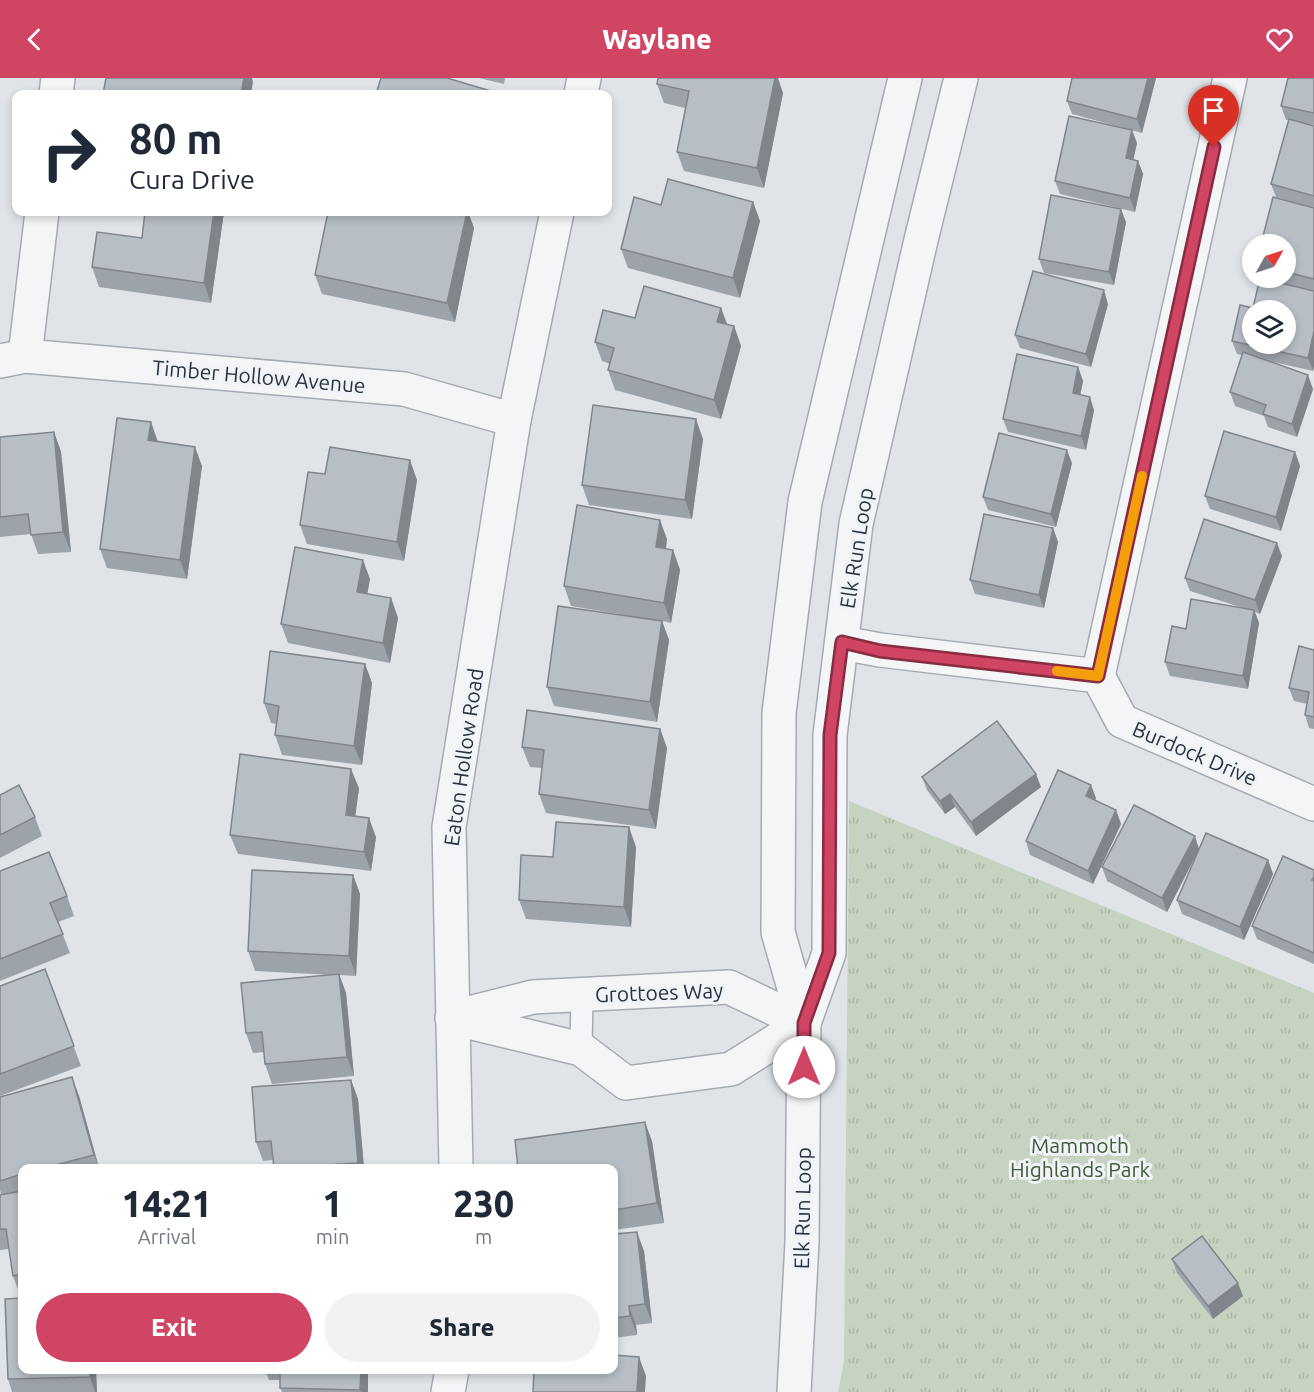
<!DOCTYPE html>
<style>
:root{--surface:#fff;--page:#f2f2f3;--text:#1f2937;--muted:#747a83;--accent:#d04464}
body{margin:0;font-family:Ubuntu,sans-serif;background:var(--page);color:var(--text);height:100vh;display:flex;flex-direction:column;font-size:22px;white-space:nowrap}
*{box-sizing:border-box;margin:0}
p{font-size:20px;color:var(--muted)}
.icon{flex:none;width:33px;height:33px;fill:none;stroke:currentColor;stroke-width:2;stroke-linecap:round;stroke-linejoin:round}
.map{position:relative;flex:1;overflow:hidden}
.side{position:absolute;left:18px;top:1086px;width:600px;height:210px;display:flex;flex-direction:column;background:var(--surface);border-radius:12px;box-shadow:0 3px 9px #0003}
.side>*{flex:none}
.top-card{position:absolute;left:12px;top:12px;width:600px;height:126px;border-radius:12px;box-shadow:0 3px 9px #0003;background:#fff;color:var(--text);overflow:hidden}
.needle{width:39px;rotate:51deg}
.fabs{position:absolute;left:1242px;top:156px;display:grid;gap:12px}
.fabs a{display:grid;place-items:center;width:54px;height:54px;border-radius:50%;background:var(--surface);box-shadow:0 3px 9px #0003;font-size:30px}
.pin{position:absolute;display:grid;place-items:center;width:51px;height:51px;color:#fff;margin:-62px -26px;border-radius:50% 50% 50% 0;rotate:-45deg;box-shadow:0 0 6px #0007}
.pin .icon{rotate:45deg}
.me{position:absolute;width:66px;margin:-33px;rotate:0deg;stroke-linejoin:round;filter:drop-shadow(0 0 4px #0008)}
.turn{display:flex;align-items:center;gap:21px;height:126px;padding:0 18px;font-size:27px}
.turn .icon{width:78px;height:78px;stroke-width:2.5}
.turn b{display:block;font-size:42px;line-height:51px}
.eta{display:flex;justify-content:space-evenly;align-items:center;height:102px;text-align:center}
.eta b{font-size:36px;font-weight:800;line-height:42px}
.cta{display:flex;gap:12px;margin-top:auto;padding:12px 18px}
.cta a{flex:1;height:69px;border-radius:36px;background:var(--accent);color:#fff;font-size:24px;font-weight:800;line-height:69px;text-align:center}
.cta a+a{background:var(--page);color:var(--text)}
header{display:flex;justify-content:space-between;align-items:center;height:78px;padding:0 18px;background:var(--accent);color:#fff;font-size:27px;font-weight:800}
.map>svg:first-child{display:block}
</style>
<header><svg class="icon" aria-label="back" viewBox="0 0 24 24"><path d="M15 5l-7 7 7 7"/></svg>Waylane<svg class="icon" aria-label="heart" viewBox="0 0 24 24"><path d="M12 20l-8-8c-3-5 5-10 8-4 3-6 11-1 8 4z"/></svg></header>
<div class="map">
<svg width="1314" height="1314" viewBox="0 0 1314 1314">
<defs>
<pattern id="park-tufts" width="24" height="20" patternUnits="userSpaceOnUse" patternTransform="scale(1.5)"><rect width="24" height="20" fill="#c7d3c1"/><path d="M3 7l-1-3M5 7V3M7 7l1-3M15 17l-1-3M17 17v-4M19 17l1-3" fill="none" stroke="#abb6a7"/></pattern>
</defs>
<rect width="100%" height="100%" fill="#e0e4e9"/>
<!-- park -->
<path fill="url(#park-tufts)" d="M849 723 1314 915V1314H838L844 1283Z"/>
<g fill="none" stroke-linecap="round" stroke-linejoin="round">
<!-- service casing -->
<g stroke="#a5abb3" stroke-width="24">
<path id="service" d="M581 971 582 918"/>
</g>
<!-- minor casing -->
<g stroke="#a5abb3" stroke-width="36">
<g id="minor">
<path d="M56 16 58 0"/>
<path d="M581 16 584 0"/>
<path d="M25 278 42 134"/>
<path d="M0 283 25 278 404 311 514 342"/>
<path d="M842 565 880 572 1098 598"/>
<path d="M1098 598 1230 0"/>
<path d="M1098 598 1122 643 1314 726"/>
<path d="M457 938 533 919 729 909 804 945"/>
<path d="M452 940 581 971 626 1005 731 991 804 945"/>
<path d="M804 945 829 875 830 657 856 446 921 162 961 0"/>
<path d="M456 1090 449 749 514 342 557 134"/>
<path d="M448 1314 452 1292"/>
<path d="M794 1314 802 1164 804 945 778 854 779 635 805 424 905 0"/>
</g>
</g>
<!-- service -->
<use href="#service" stroke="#f3f5f7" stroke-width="21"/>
<!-- minor -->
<use href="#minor" stroke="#f3f5f7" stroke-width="33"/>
</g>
<!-- wall -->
<g fill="#9da3aa">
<path d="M479 0H505L504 6Z"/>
<path d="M1156 0 1142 55 1072 36 1067 23Z"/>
<path d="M1314 0V47L1300 45 1314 48V130L1276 119 1271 106 1289 42H1286L1281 28Z"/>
<path d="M657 6 783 15 764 110 684 93 677 74 685 30 664 25Z"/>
<path d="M1137 65 1133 81 1138 83 1143 96 1135 134 1060 116 1055 103Z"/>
<path d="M753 124 760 143 740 220 628 190 621 171 661 127Z"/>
<path d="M1314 130V288L1313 293 1269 283 1313 311 1297 359 1268 349 1264 338 1235 328 1230 314 1242 277 1237 276 1232 263 1253 230 1292 208 1261 200H1286V166Z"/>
<path d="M145 134H224L211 225 99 209 92 189 142 160Z"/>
<path d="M328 134H468L474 150 455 244 322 216 315 197Z"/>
<path d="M1126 144 1114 207 1044 195 1039 181Z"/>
<path d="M1108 226 1091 289 1020 270 1015 257Z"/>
<path d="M721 230 727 246 734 248 741 268 721 341 615 312 608 292 610 286 602 283 595 264 635 240Z"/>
<path d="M1078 289 1083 303 1080 317 1094 332 1086 372 1008 354 1003 341Z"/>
<path d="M54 354 61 374 71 474 38 476 31 456 0 459V359Z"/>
<path d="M703 361 692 441 589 427 582 407Z"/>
<path d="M158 364 202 388 187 501 107 490 100 471Z"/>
<path d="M1295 374 1300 388 1281 453 1210 431 1205 418Z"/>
<path d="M1072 385 1056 449 988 432 983 419Z"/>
<path d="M325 396 417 402 404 483 307 466 300 447Z"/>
<path d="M1053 450 1058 464 1044 530 975 516 970 502Z"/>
<path d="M667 461 666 471 673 472 680 492 671 545 662 543 669 562 657 644 554 628 547 609 642 540 571 528 564 508Z"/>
<path d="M1282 478 1260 536 1255 534 1259 545 1248 611 1170 598 1165 584 1186 551 1240 529 1190 513 1185 500Z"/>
<path d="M370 501 367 516 391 520 398 540 390 585 288 565 281 546Z"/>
<path d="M1314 572V651L1309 650 1305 637 1307 626 1294 623 1289 610Z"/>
<path d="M365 586 372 605 362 687 282 677 275 657 276 646 271 645 264 625Z"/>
<path d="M660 651 667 670 656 751 546 735 539 716 542 690 530 689 522 669Z"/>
<path d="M922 699 1041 709 976 758 955 729 945 736 927 712Z"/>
<path d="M359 710 355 738 376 759 371 793 238 776 230 757Z"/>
<path d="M0 717 35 739 42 758 0 780Z"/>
<path d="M1096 720 1095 722 1116 732 1121 746 1093 806 1030 777 1026 763Z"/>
<path d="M636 769 631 849 526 841 519 822 553 779Z"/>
<path d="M1199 771 1268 782 1273 796 1244 862 1182 836 1177 822 1197 775 1167 834 1107 803 1102 789Z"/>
<path d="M1314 792V886L1257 861 1252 848Z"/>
<path d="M0 793 67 818 74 838 58 844 70 875 0 903Z"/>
<path d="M353 797 360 816 356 898 339 897 346 915 354 998 272 1006 265 986 264 974 253 975 246 955 332 897 255 893 248 873Z"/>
<path d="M45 891 81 988 0 1018V908Z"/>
<path d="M72 999 79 1018 99 1090H22V1217H20L13 1198 9 1171 0 1172V1117L1 1116 0 1112V1019Z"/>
<path d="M351 1002 358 1021 364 1090H274L273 1082 263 1083 256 1064Z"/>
<path d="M652 1063 664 1145 614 1152V1090Z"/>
<path d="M614 1156 644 1173 652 1245 636 1247 637 1257 614 1260Z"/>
<path d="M1172 1181 1243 1218 1213 1241 1177 1195Z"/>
<path d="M22 1292H115H96L97 1314H12L8 1301Z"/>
<path d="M265 1292H368V1314H282L280 1310V1302H269Z"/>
</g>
<!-- shaded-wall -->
<g fill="#80858b">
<path d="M244 0H252L253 4 251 16H241Z"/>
<path d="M775 0H778L783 15 764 110 757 90Z"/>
<path d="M1148 0H1156L1142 55 1137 41Z"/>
<path d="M1132 52 1137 65 1131 93 1126 80Z"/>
<path d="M1138 83 1143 96 1135 134 1130 120Z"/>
<path d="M753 124 760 143 740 220 733 200Z"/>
<path d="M1121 131 1126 144 1114 207 1109 194Z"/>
<path d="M214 134H224L211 225 204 205Z"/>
<path d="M467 134H468L474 150 455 244 447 225Z"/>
<path d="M1104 212 1108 226 1091 289 1086 276Z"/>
<path d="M721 230 728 249 717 244Z"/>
<path d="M734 248 741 268 721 341 714 322Z"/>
<path d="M1314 253V288L1313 293 1308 280Z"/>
<path d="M1078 289 1083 303 1078 328 1073 315Z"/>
<path d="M1308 297 1313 311 1297 359 1292 346Z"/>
<path d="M1090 319 1094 332 1086 372 1081 358Z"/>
<path d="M696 341 703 361 692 441 685 422Z"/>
<path d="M151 344 158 364 148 362Z"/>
<path d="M54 354 61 374 71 474 63 454Z"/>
<path d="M195 369 202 388 187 501 180 482Z"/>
<path d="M1067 372 1072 385 1056 449 1051 436Z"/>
<path d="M1295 374 1300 388 1281 453 1276 439Z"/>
<path d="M410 382 417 402 404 483 397 464Z"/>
<path d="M660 442 667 461 663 489 656 469Z"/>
<path d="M1053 450 1058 464 1044 530 1039 517Z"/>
<path d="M1277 465 1282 478 1260 536 1255 522Z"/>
<path d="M673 472 680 492 671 545 664 525Z"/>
<path d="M363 482 370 501 364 534 357 514Z"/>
<path d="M391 520 398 540 390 585 383 565Z"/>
<path d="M1254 532 1259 545 1248 611 1243 598Z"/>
<path d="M662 543 669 562 657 644 650 624Z"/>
<path d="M365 586 372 605 362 687 354 668Z"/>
<path d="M660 651 667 670 656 751 649 732Z"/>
<path d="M351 691 359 710 353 756 346 737Z"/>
<path d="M1036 696 1041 709 976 758 971 744Z"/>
<path d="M1091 707 1096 720 1091 731 1086 718Z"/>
<path d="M950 716 955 729 945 736 940 723Z"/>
<path d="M1116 732 1121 746 1093 806 1088 793Z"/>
<path d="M369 740 376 759 371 793 364 774Z"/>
<path d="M629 749 636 769 631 849 624 829Z"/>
<path d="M1195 758 1199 771 1167 834 1162 820Z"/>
<path d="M1268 782 1273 796 1244 862 1240 849Z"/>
<path d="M353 797 360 816 356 898 349 878Z"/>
<path d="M339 896 346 915 354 998 347 979Z"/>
<path d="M72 999 79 1018 99 1090 94 1077Z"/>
<path d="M351 1002 358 1021 364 1090H360L358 1085Z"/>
<path d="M645 1044 652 1063 664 1145 657 1125Z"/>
<path d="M637 1154 644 1173 652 1245 645 1226Z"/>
<path d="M1238 1205 1243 1218 1213 1241 1208 1228Z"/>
<path d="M629 1228 636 1247 637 1257 630 1238Z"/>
<path d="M639 1279 646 1298 645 1314H637Z"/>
<path d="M90 1292H96L97 1314H95L90 1299Z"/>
<path d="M361 1292H368V1314H361L360 1312Z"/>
</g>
<!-- building -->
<g fill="#b7bec6" stroke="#80858b" stroke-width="1.5" fill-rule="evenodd">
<path d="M106 0H244L241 16H103Z"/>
<path d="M381 0H447L491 13 490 16H376Z"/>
<path d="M658 0H775L757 90 677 74 689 13 657 6Z"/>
<path d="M1072 0H1148L1137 41 1067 23Z"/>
<path d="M1288 0H1314V35L1281 28Z"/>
<path d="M1069 38 1132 52 1126 80 1138 83 1130 120 1055 103Z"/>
<path d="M1289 41 1314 48V118L1271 106Z"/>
<path d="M668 101 753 124 733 200 621 171 634 119 661 127Z"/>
<path d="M1051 117 1121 131 1109 194 1039 181Z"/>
<path d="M1273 119 1314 130V201L1286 194V166H1261Z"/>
<path d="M145 134H214L204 205 92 189 97 154 142 160Z"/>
<path d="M328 134H467L447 225 315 197Z"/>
<path d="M1033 193 1104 212 1086 276 1015 257Z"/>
<path d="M1260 200 1314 213V253L1308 280 1232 263 1240 227 1253 230ZM1252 232H1286V266H1252Z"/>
<path d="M644 208 721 230 717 244 734 248 714 322 608 292 614 270 595 264 603 232 635 240Z"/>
<path d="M1243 274 1308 297 1292 346 1263 336 1266 327 1230 314Z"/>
<path d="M1017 276 1078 289 1073 315 1090 319 1081 358 1003 341Z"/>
<path d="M593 327 696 341 685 422 582 407Z"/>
<path d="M117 340 151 344 148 362 195 369 180 482 100 471Z"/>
<path d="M1224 353 1295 374 1276 439 1205 418Z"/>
<path d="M54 354 63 454 31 457 28 436 0 439V359Z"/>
<path d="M999 355 1067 372 1051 436 983 419Z"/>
<path d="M330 369 410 382 397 464 300 447 308 394 325 396Z"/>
<path d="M577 427 660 442 656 469 673 472 664 525 564 508Z"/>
<path d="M984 436 1053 450 1039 517 970 502Z"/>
<path d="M1204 441 1277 465 1255 522 1185 500Z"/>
<path d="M295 469 363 482 357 514 391 520 383 565 281 546Z"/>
<path d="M1191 521 1254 532 1243 598 1165 584 1172 548 1186 551Z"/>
<path d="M558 528 662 543 650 624 547 609Z"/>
<path d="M1299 568 1314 572V639L1305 637 1309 614 1289 610Z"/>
<path d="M270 573 365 586 354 668 275 657 279 628 264 625Z"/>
<path d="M527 632 660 651 649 732 539 716 544 672 522 669Z"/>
<path d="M997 643 1036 696 971 744 950 716 940 723 922 699Z"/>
<path d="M240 676 351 691 346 737 369 740 364 774 230 757Z"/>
<path d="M1058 692 1091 707 1086 718 1116 732 1088 793 1026 763Z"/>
<path d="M19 707 35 739 0 757V717Z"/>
<path d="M1134 727 1195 758 1162 820 1102 789Z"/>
<path d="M556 744 629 749 624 829 519 822 521 777 553 779Z"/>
<path d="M1206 755 1268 782 1240 849 1177 822Z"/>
<path d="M49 774 67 818 50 825 63 856 0 881V793Z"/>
<path d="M1283 778 1314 792V799L1312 802 1314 803V875L1252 848Z"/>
<path d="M252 792 353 797 349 878 248 873Z"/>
<path d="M45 891 74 968 0 996V908Z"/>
<path d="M339 896 347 979 265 986 262 954 246 955 241 905Z"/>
<path d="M72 999 94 1077 44 1090H22V1096L0 1103V1019Z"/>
<path d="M351 1002 358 1085 274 1090 271 1063 256 1064 252 1009Z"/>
<path d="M645 1044 657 1125 614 1132V1090H518L515 1062Z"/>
<path d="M22 1113V1196L13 1198 6 1151H0V1117Z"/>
<path d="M637 1154 645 1226 629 1228 630 1238 614 1240V1156Z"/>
<path d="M1202 1158 1238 1205 1208 1228 1172 1181Z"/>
<path d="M22 1220V1292H90V1299L8 1301 5 1221Z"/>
<path d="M614 1277 639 1279 637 1314H533L534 1292H614Z"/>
<path d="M280 1292H361L360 1312 280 1310Z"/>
</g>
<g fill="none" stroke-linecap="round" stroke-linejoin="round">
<!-- route casing -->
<g stroke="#872c41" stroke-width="15">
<path id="route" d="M804 989V945L829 875 830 657 842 564 880 573 1098 598 1214 69"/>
</g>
<!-- route -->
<use href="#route" stroke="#d04464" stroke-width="10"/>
<!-- slow -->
<path stroke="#f59e0b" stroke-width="10" d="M1057 593 1098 598 1142 398"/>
</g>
<g text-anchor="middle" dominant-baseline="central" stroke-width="6" stroke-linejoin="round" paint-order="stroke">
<!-- street labels -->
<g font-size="21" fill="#283341" stroke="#f0f3f7">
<text transform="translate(259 298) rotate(5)">Timber Hollow Avenue</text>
<text transform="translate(856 470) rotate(-81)">Elk Run Loop</text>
<text transform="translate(1195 675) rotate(23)">Burdock Drive</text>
<text transform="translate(463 679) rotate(-82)">Eaton Hollow Road</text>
<text transform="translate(659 914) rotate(-2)">Grottoes Way</text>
<text transform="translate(802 1130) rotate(-89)">Elk Run Loop</text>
</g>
<!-- park labels -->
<g font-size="21" fill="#405d36" stroke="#f0f3f7">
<text x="1080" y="1067">Mammoth<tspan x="1080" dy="24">Highlands Park</tspan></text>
</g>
</g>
</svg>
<div class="fabs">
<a><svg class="needle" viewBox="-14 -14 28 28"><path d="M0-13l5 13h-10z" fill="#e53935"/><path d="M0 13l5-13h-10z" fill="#747a83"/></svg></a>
<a><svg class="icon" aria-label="layers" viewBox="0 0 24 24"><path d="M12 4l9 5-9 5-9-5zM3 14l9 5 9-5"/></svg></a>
</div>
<div class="pin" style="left:1214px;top:69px;background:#d93025"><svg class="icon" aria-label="arrive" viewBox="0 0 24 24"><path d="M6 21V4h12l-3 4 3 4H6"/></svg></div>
<svg class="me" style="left:804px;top:989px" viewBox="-20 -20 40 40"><circle r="19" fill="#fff"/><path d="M0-13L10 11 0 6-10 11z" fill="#d04464"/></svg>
<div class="top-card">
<div class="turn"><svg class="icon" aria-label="right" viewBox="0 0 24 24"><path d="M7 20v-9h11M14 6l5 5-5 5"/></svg><div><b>80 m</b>Cura Drive</div></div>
</div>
<section class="side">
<div class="eta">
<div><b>14:21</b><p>Arrival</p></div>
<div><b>1</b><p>min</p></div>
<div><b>230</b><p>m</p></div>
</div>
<div class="cta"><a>Exit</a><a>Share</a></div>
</section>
</div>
